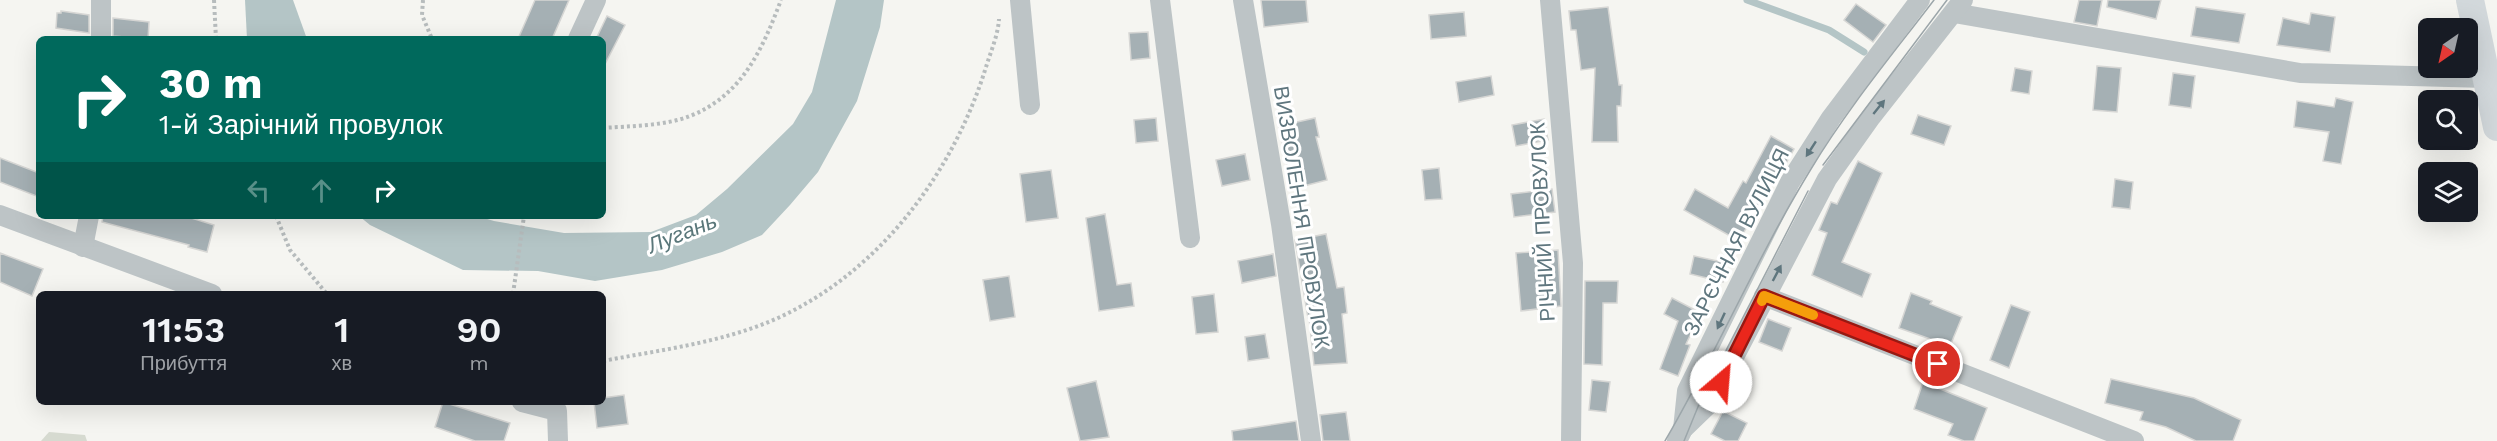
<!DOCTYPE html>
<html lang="uk">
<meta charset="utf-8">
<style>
:root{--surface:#171b24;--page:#20242c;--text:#f1f3f6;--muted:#9ea1a6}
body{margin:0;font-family:"Work Sans",sans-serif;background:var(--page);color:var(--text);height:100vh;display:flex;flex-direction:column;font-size:22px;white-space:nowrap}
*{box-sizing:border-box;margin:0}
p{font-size:20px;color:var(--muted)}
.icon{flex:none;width:33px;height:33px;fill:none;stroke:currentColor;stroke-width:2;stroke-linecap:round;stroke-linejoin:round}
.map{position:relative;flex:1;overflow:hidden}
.drawer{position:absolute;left:36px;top:291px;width:570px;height:114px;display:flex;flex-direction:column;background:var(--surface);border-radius:9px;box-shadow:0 6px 24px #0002}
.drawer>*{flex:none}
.guide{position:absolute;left:36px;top:36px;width:570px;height:183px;border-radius:9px;box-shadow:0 6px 24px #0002;background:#00695c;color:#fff;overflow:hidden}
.needle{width:39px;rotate:214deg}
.tools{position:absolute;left:2418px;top:18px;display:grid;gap:12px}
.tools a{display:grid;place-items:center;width:60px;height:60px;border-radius:9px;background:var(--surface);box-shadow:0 6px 24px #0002;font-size:30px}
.pin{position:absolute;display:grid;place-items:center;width:51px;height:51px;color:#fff;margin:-26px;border:3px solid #fff;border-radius:50%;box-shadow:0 2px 6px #0007}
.me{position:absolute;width:66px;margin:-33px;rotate:27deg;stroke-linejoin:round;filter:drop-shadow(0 0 4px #0008)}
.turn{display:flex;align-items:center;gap:21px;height:126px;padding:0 24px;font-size:27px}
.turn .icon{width:78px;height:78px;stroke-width:2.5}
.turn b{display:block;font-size:42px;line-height:51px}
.lanes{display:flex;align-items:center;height:57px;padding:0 24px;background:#0003;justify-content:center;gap:30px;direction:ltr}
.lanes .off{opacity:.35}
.eta{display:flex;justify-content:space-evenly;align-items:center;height:102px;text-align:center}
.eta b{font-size:36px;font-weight:600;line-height:42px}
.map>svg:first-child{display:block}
</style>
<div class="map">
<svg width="2497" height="441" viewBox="0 0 2497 441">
<rect width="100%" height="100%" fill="#f5f5f1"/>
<!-- green -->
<path fill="#d6dad0" d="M49 432 85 435 87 441H41Z"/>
<!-- water -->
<g fill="#b4c5c6">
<path d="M245 0H293L307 39H247Z"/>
<path d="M836 0H884L880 27 857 101 818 172 790 205 762 235 722 252 662 270 595 281 538 271 463 270 370 225 359 216H477L494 221 564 233 651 232 696 215 727 189 793 124 812 92Z"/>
</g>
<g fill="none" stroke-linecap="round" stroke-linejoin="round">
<!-- stream -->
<path stroke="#b4c5c6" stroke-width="7" d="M1747 0 1829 30 1864 52"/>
</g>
<!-- building -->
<g fill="#a5b0b4" stroke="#d6d6d4" stroke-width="1.5">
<path d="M535 0H569L552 39H518Z"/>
<path d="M1261 0H1306L1308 22 1264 27Z"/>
<path d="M2079 0H2102L2097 26 2074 22Z"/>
<path d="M2108 0H2161L2156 19 2107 7Z"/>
<path d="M1856 4 1886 25 1873 42 1844 20Z"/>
<path d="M1608 7 1619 85H1622L1621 106H1617L1618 142H1592L1595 68 1581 70 1576 30H1571L1569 11Z"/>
<path d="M2196 7 2245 14 2239 43 2191 36Z"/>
<path d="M61 11 89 15V33L56 28 57 13H61Z"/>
<path d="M1464 12 1466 36 1431 39 1429 15Z"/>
<path d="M2311 13 2335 17 2330 52 2277 45 2283 18 2309 24Z"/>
<path d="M607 16 625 25 603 68V39H596Z"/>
<path d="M113 18 149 22 148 39 113 36Z"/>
<path d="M1148 32 1150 58 1131 60 1129 33Z"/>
<path d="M2097 66 2121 68 2117 112 2093 110Z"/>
<path d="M2015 68 2032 71 2029 94 2011 91Z"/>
<path d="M2173 73 2195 76 2191 108 2169 105Z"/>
<path d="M1491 76 1494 95 1459 102 1456 82Z"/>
<path d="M2336 98 2353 102 2341 164 2323 161 2329 132 2294 127 2297 101 2334 107Z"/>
<path d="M1918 115 1951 126 1944 145 1911 134Z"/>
<path d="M1156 118 1158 141 1136 143 1134 120Z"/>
<path d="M1315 118 1319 137H1316L1327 180 1292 189 1279 126Z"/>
<path d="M1544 119 1548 140 1516 146 1512 125Z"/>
<path d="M1771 136 1794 149 1781 172 1778 171 1739 241 1684 210 1695 189 1728 208 1743 181 1746 183Z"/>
<path d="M1245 154 1250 180 1222 186 1216 160Z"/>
<path d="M0 158 39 173V197L0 182Z"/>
<path d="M1858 161 1882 173 1842 262 1871 274 1862 297 1812 275 1827 233 1819 230 1831 202 1837 204Z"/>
<path d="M1439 168 1442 199 1425 200 1422 170Z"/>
<path d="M1051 170 1058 218 1026 222 1020 174Z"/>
<path d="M2115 179 2133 182 2130 209 2112 207Z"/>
<path d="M1552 189 1555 212 1514 217 1511 194Z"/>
<path d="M1105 214 1117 285 1131 283 1134 306 1099 311 1086 218Z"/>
<path d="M103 216H185L214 225 207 252 188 247 189 245 102 222Z"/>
<path d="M1326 234 1337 288 1344 287 1347 313 1342 314 1347 363 1314 365 1309 317 1308 318 1295 240Z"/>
<path d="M1558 250 1561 306 1521 311 1516 253Z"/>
<path d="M0 253 43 269 32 296 0 282Z"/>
<path d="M1273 254 1276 276 1242 283 1238 261Z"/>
<path d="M1694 256 1727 263 1723 282 1690 274Z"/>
<path d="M1009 276 1015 317 990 321 983 280Z"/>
<path d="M1585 281H1618L1617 303H1603L1602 365 1584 364Z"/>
<path d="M1911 293 1932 301 1930 304 1962 317 1950 346 1899 328Z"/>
<path d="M1214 294 1218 332 1196 334 1192 297Z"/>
<path d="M1672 298 1701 313 1686 344 1690 345 1678 376 1660 369 1678 321 1664 314Z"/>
<path d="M2011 305 2030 312 2009 368 1990 360Z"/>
<path d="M1768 319 1791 328 1782 351 1759 342Z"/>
<path d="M1265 334 1269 358 1248 361 1245 337Z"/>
<path d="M2111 379 2194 398 2241 420 2233 441H2196L2166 427 2140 420 2143 412 2105 403Z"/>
<path d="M1592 380 1610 382 1606 412 1589 410Z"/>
<path d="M1096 381 1109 437 1080 441 1067 388Z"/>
<path d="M1923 382 1987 408 1974 441H1964L1948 435 1953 424 1914 409Z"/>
<path d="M624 395 628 424 597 428 594 402H603V398Z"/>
<path d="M443 402 510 423 504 441H475L435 427Z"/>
<path d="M1723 411 1747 423 1738 441H1725L1711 434Z"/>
<path d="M1346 412 1350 441H1323L1320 415Z"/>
<path d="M1296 421 1299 441H1233L1232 431Z"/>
</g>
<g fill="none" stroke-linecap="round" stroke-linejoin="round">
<!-- path -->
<g stroke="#b7bcbd" stroke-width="4" stroke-dasharray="3 3" stroke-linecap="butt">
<path d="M214 0 216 39"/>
<path d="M423 0 422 15 432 39"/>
<path d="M603 128C630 126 665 126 690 116 742 96 763 48 781 0"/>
<path d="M276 216 290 250 327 294"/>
<path d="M513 294 524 216"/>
<path d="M603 361C660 350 718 343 771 321 877 276 953 174 986 67 991 51 998 35 999 19"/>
</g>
<!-- street -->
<g stroke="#bdc4c6" stroke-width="20">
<path d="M1020 0 1030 105"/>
<path d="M1160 0 1190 238"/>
<path d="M1243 0 1281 224 1311 441"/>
<path d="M1550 0 1573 263 1571 441"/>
<path d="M1954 13 2300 73 2486 78"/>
<path d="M101 39V0"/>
<path d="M578 39 596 0"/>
<path d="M0 215 212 294"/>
<path d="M83 247 89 216"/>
<path d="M1764 296 2134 441"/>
<path d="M522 402 557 411 558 441"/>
<path d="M1683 429 1687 391 1790 182 1831 118 1920 0"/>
<path d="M1677 441 1683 429 1710 403 1827 179 1871 117 1963 0"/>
</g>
<!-- secondary -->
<path stroke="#d2d8db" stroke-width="28" d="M2470 0 2497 127"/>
<!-- tram -->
<g stroke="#9ca6aa" stroke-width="1.5">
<path d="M1823 165 1947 0"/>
<path d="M1665 441C1717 352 1757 257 1811 169 1847 109 1892 55 1934 0"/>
<path d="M1684 441 1702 397 1808 191"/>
</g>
</g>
<!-- one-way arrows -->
<defs><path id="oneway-solid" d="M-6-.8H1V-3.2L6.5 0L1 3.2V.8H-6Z" transform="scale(1.5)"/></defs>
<g fill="#5f767e">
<use href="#oneway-solid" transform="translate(1879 107) rotate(-51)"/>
<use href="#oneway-solid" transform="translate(1811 149) rotate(123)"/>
<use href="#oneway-solid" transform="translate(1777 273) rotate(-62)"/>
<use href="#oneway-solid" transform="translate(1721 321) rotate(115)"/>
</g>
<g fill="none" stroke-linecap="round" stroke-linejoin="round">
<!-- route casing -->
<g stroke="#981912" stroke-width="15">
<path id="route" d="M1721 382 1764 296 1938 364"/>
</g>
<!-- route -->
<use href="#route" stroke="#ea271c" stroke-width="10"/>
<!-- slow -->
<path stroke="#f59e0b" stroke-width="10" d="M1762 301 1764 296 1813 315"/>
</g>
<g text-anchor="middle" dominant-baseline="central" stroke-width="6" stroke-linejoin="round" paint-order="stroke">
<!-- street labels -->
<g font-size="21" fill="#5f767e" stroke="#fff">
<text transform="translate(1302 217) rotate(81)">ВИЗВОЛЕННЯ ПРОВУЛОК</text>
<text transform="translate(1542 222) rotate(-93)">РІЧНИЙ ПРОВУЛОК</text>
<text transform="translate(1736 242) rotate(-63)">ЗАРЄЧНАЯ ВУЛИЦЯ</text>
</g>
<!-- water labels -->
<g font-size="22" font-style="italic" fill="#5a777a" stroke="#fff">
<text transform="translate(682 233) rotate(-22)">Лугань</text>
</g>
</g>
</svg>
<div class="tools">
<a><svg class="needle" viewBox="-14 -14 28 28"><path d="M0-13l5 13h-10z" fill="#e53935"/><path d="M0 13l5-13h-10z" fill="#9ea1a6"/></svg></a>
<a><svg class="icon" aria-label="search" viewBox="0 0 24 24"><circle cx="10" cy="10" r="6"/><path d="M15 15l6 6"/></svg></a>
<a><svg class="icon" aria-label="layers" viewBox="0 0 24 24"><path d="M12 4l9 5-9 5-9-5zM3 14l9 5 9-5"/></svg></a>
</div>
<div class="pin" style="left:1938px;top:364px;background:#d93025"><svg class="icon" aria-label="arrive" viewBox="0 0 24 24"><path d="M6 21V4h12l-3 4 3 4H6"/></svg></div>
<svg class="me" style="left:1721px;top:382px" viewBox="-20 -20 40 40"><circle r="19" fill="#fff"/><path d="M0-13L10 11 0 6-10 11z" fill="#ea271c"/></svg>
<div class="guide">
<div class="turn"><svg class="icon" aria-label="right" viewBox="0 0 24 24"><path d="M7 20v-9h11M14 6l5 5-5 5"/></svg><div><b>30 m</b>1-й Зарічний провулок</div></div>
<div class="lanes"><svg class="icon off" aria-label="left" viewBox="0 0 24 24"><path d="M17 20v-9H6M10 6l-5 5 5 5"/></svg><svg class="icon off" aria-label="ahead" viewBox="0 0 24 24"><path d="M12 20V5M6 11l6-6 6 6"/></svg><svg class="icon" aria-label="right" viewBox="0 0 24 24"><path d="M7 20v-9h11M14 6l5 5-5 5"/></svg></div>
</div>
<section class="drawer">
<div class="eta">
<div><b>11:53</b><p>Прибуття</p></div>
<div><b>1</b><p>хв</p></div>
<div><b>90</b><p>m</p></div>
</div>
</section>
</div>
